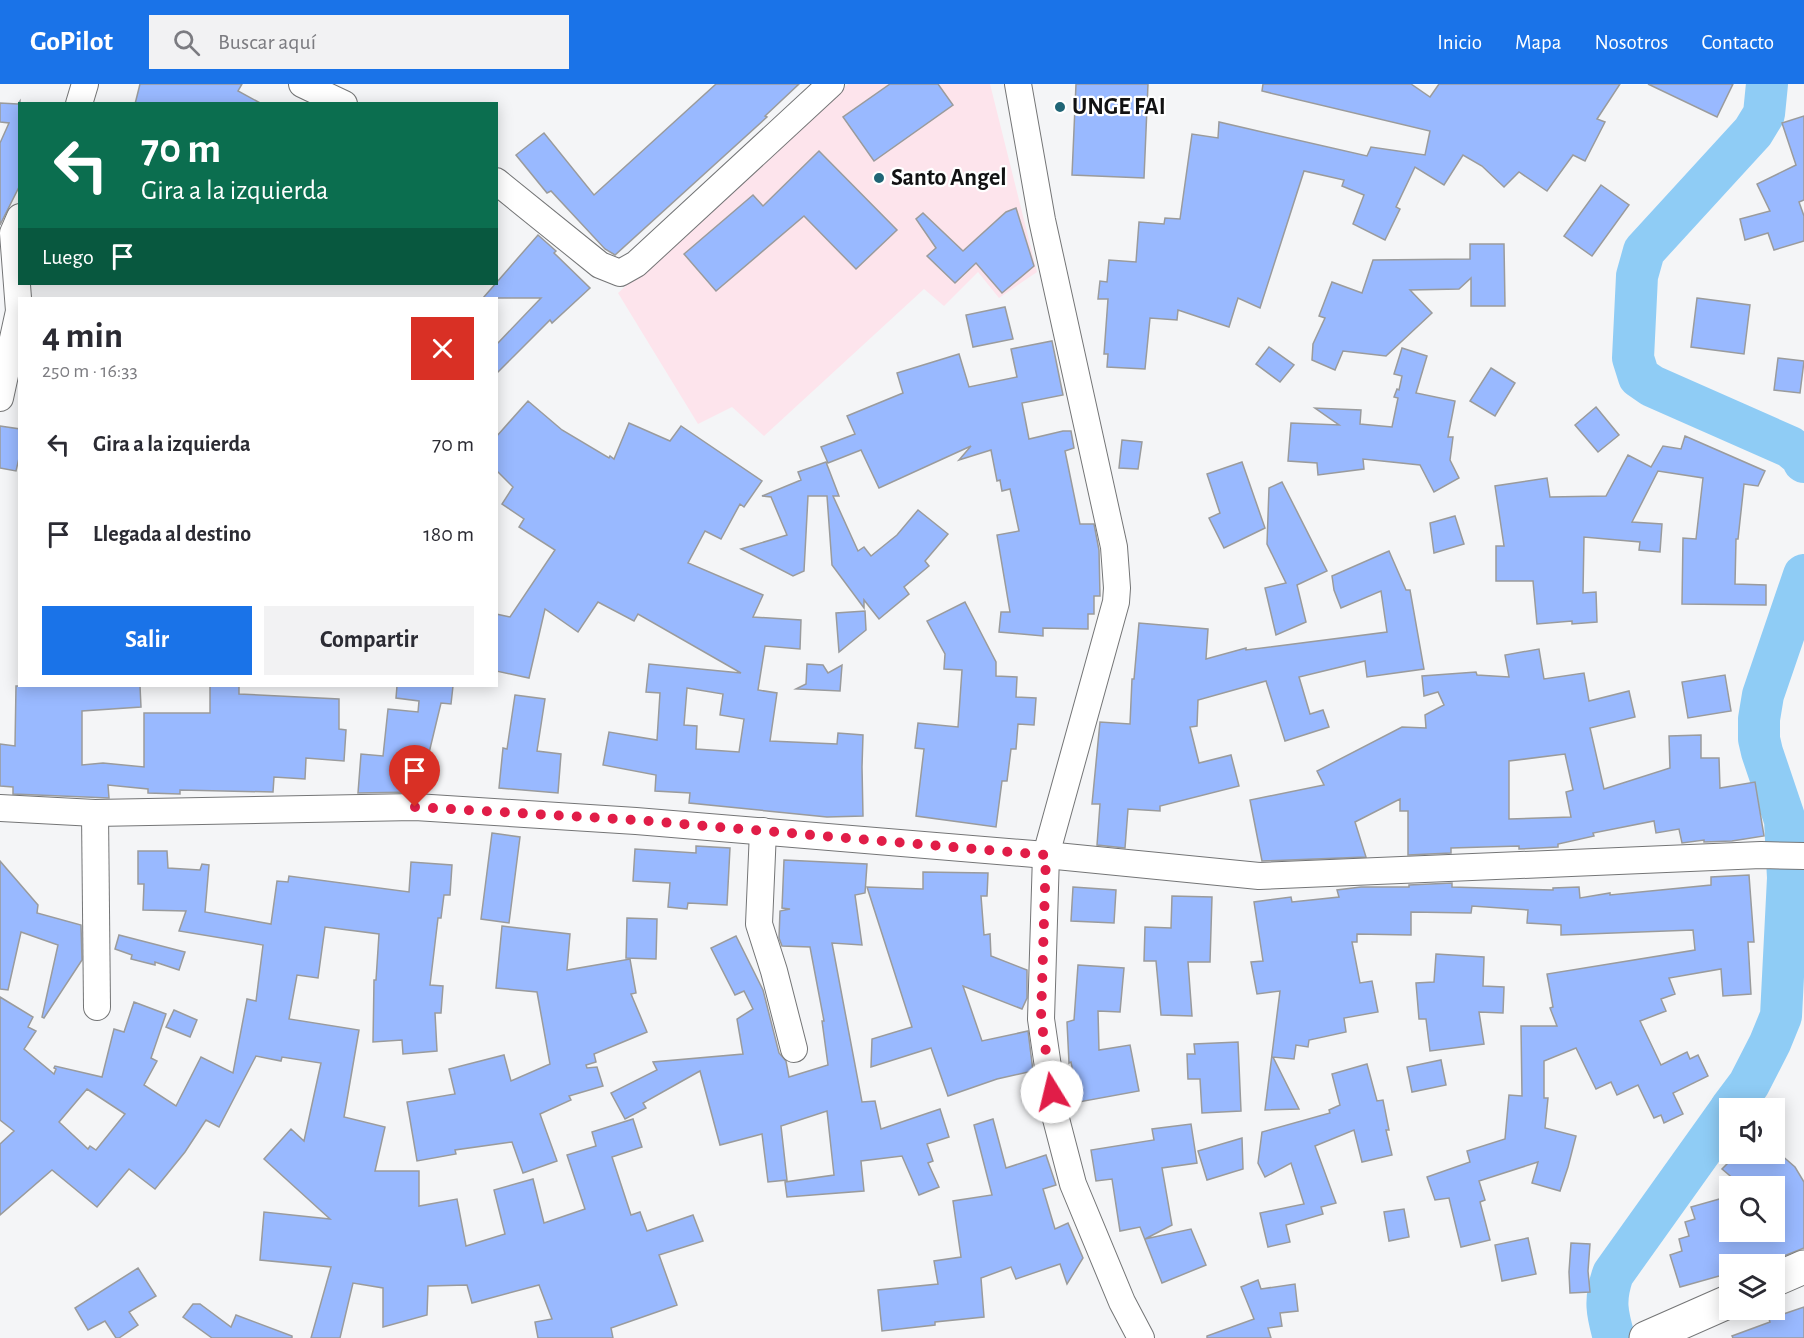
<!DOCTYPE html>
<html lang="es">
<meta charset="utf-8">
<style>
:root{--surface:#fff;--page:#f2f2f3;--text:#2b2b33;--muted:#7c7c81;--accent:#1a73e8}
body{margin:0;font-family:"Alegreya Sans",sans-serif;background:var(--page);color:var(--text);height:100vh;display:flex;flex-direction:column;font-size:22px;white-space:nowrap}
*{box-sizing:border-box;margin:0}
p{font-size:20px;color:var(--muted)}
.icon{flex:none;width:33px;height:33px;fill:none;stroke:currentColor;stroke-width:2;stroke-linecap:round;stroke-linejoin:round}
.map{position:relative;flex:1;overflow:hidden}
.details{position:absolute;left:18px;top:213px;width:480px;height:390px;display:flex;flex-direction:column;background:var(--surface);border-radius:0px;box-shadow:0 3px 15px #0003}
.details>*{flex:none}
.top-card{position:absolute;left:18px;top:18px;width:480px;height:183px;border-radius:0px;box-shadow:0 3px 15px #0003;background:#0b6e4f;color:#fff;overflow:hidden}
.buttons{position:absolute;left:1719px;top:1014px;display:grid;gap:12px}
.buttons a{display:grid;place-items:center;width:66px;height:66px;border-radius:0px;background:var(--surface);box-shadow:0 3px 15px #0003;font-size:30px}
.pin{position:absolute;display:grid;place-items:center;width:51px;height:51px;color:#fff;margin:-62px -26px;border-radius:50% 50% 50% 0;rotate:-45deg;box-shadow:0 0 6px #0007}
.pin .icon{rotate:45deg}
.me{position:absolute;width:66px;margin:-33px;rotate:351deg;stroke-linejoin:round;filter:drop-shadow(0 0 4px #0008)}
.turn{display:flex;align-items:center;gap:21px;height:126px;padding:0 24px;font-size:27px}
.turn .icon{width:78px;height:78px;stroke-width:2.5}
.turn b{display:block;font-size:42px;line-height:51px}
.then{display:flex;align-items:center;height:57px;padding:0 24px;background:#0003;gap:12px;font-size:22px}
.round{display:grid;place-items:center;flex:none;width:63px;height:63px;border-radius:0px;background:var(--page)}
.summary{display:flex;align-items:center;justify-content:space-between;height:102px;padding:0 24px}
h1{font-size:36px;font-weight:700;line-height:45px}
.primary-button{display:flex;gap:12px;margin-top:auto;padding:12px 24px}
.primary-button a{flex:1;height:69px;border-radius:0px;background:var(--accent);color:#fff;font-size:24px;font-weight:700;line-height:69px;text-align:center}
.primary-button a+a{background:var(--page);color:var(--text)}
ul{padding:0;list-style:none}
li{display:flex;align-items:center;gap:18px;height:90px;padding:0 24px}
li div{flex:1}
li b{display:block;font-size:22px}
li em{font-style:normal}
header{display:flex;align-items:center;gap:36px;box-sizing:border-box;height:84px;padding:0 30px;background:var(--accent);color:#fff}
header strong{font-size:28px}
nav{display:flex;gap:33px;margin-inline-start:auto;font-size:21px}
.search{width:420px;height:54px;background:var(--page);display:flex;align-items:center;gap:15px;box-sizing:border-box;padding:0 21px;border-radius:0px;color:var(--muted);font-size:22px}
.map>svg:first-child{display:block}
</style>
<header>
<strong>GoPilot</strong>
<div class="search"><svg class="icon" aria-label="search" viewBox="0 0 24 24"><circle cx="10" cy="10" r="6"/><path d="M15 15l6 6"/></svg>Buscar aquí</div>
<nav><a>Inicio</a><a>Mapa</a><a>Nosotros</a><a>Contacto</a></nav>
</header>
<div class="map">
<svg width="1804" height="1254" viewBox="0 0 1804 1254">
<rect width="100%" height="100%" fill="#f4f5f7"/>
<!-- education -->
<path fill="#fde4ec" d="M848 0H990L1037 188 999 214 978 188 944 222 924 205 764 352 732 323 698 340 618 209Z"/>
<g fill="none" stroke-linecap="round" stroke-linejoin="round">
<!-- river -->
<g stroke="#8fccf5" stroke-width="42">
<path d="M1767 0 1764 30 1753 48 1644 167 1637 192 1633 274 1639 293 1652 302 1790 363 1801 372 1804 378"/>
<path d="M1731 1024 1749 1000 1770 959 1781 932 1788 794 1785 736 1762 668 1759 655V635L1763 611 1804 491"/>
<path d="M1614 1254C1607 1229 1604 1216 1613 1190L1730 1026"/>
</g>
</g>
<!-- building -->
<g fill="#99b9ff" stroke="#9a9b9c" stroke-width="1.5" fill-rule="evenodd">
<path d="M140 0H242L238 7 262 20H135Z"/>
<path d="M716 0H799L765 32 767 33 615 171 605 165 551 107 547 109 516 71 544 49 594 111Z"/>
<path d="M890 0H938L953 21 874 77 843 33Z"/>
<path d="M1076 0H1148L1144 94 1072 91Z"/>
<path d="M1263 0H1411L1430 13 1439 0H1620L1597 35 1605 38 1585 77 1573 71 1547 107 1519 88 1504 103 1482 82 1463 71 1444 101 1415 83 1396 123 1400 125 1385 156 1353 140 1364 111 1342 102 1344 96 1304 87 1260 224 1238 214 1229 243 1178 226 1177 236 1150 234 1145 285 1107 283 1108 270H1104L1108 215H1098L1100 197 1107 198 1109 176 1136 178 1139 138 1164 140 1165 134 1180 135 1192 50 1218 54 1219 38 1367 72 1371 63 1425 71 1430 47 1262 7Z"/>
<path d="M1648 0H1733L1717 33Z"/>
<path d="M20 17V101L0 141V59L9 39 0 38V19L18 20Z"/>
<path d="M1804 32V116L1799 118 1804 132V157L1774 166 1768 149 1745 156 1740 135 1770 127 1757 100 1796 81 1782 39Z"/>
<path d="M819 67 897 146 856 185 804 132 716 207 684 170 753 111 763 122Z"/>
<path d="M1601 101 1629 121 1592 172 1564 152Z"/>
<path d="M1016 124 1034 182 1002 209 976 179 955 199 927 172 936 164 916 135 923 129 963 167 1006 128Z"/>
<path d="M538 151 556 167 554 169 590 204 552 239 550 236 496 290V261L541 214H483Z"/>
<path d="M1470 160H1504L1505 222H1471V194L1459 205 1410 206 1432 229 1386 272 1343 267 1335 286 1312 276 1313 260 1325 234 1319 232 1332 198 1362 209 1373 176 1470 175Z"/>
<path d="M1697 214 1750 221 1744 270 1691 263Z"/>
<path d="M1005 223 1013 255 973 263 966 231Z"/>
<path d="M1052 257 1063 311 1022 319 1029 355 1063 347H1071L1074 364 1065 367 1080 440H1094L1099 466 1100 512H1094V530H1088V545L1043 544V552L999 548 1001 528H1010L997 451 1019 447 1010 405 1002 407 1000 396 997 397 991 366 959 376 971 362 879 404 861 366 828 379 821 363 855 350 847 332 903 309 897 289 959 270 969 303 1017 293 1011 265Z"/>
<path d="M1269 263 1294 281 1280 298 1256 280Z"/>
<path d="M1402 264 1427 272 1416 309 1455 317 1448 353H1453L1450 376 1459 394 1434 408 1420 381 1363 375 1364 385 1318 391 1317 379 1288 377 1291 339 1339 341 1315 324 1361 326 1360 340 1392 343 1398 314 1394 313 1397 305 1399 306 1402 292 1394 290Z"/>
<path d="M1778 274 1804 277 1800 309 1774 306Z"/>
<path d="M1491 284 1515 299 1495 332 1470 317Z"/>
<path d="M528 317 562 346 609 374 610 372 614 375 629 339 670 357 681 342 762 397 744 423 740 420 721 455 705 447 688 479 763 511 753 533 801 536 800 565 765 562 758 606 777 609 770 657 837 660 838 649 863 651 862 683 863 732 827 733 689 719 690 709 655 707 656 691 603 681 609 648 657 656 660 609 646 608 649 580 741 589 638 530 634 537 598 518 578 548 545 525 529 594 496 587V530L510 533 555 466 519 443 524 435 502 420 513 403 496 386V353ZM687 604 723 610 720 631 744 635 739 668 696 665 697 642 684 641Z"/>
<path d="M1596 323 1619 351 1598 368 1575 341Z"/>
<path d="M0 342 20 345V370L16 387 0 384Z"/>
<path d="M1685 352 1765 387 1758 402 1744 400 1738 455H1736L1735 500 1766 501V521L1682 520 1683 454 1696 455 1703 394 1658 387 1632 438 1662 440 1660 468 1639 466 1640 458 1584 453 1583 509 1596 508 1597 538 1572 540V537L1537 540 1533 497H1496V462H1504L1495 402 1547 394 1550 413 1606 412 1628 371 1651 383 1663 362 1681 365Z"/>
<path d="M1122 356 1142 358 1138 385 1119 384Z"/>
<path d="M826 378 839 412H833L858 467 864 463 871 472 897 451 918 426 948 450 925 477 929 482 904 503 909 510 879 535 864 516V524L832 481 827 412H808L804 487 793 492 741 465 787 451 771 413 762 412 801 396 798 388Z"/>
<path d="M1242 378 1265 444 1224 464 1209 434 1220 429 1207 390Z"/>
<path d="M1282 398 1327 487 1297 501 1306 538 1276 551 1265 504 1286 499 1267 460 1269 404Z"/>
<path d="M1455 432 1464 460 1434 469 1430 439Z"/>
<path d="M1389 467 1406 506H1410L1424 585 1367 593 1365 577 1299 593 1310 630 1323 626 1329 643 1285 657 1266 597 1198 616 1197 642 1190 643 1199 679 1231 671 1239 702 1160 722V727L1128 725 1125 764 1097 761 1100 720H1092L1100 638 1130 640 1132 595H1134L1139 539 1208 545 1206 575 1246 564V566L1387 548 1381 507 1341 524 1334 506 1332 492Z"/>
<path d="M965 518 996 578V592L1017 593 1016 613 1036 614 1034 641 1018 640 1016 665H1011L1007 697H1002L996 743 916 732 924 665 915 664 918 639 958 643 962 586 944 585 945 570 927 537Z"/>
<path d="M865 527 866 546 839 568 836 529Z"/>
<path d="M1539 565 1544 595 1584 589 1589 617 1629 607 1635 633 1590 644 1604 705 1670 684 1669 652 1701 651V674H1719L1720 704 1755 698 1764 752 1732 757 1704 758V756L1682 759 1679 745 1656 749 1654 737 1593 749 1594 752 1558 760V763L1519 765V762L1451 764V769L1408 771V727H1400V715L1355 738 1366 773 1262 777 1250 716 1324 701 1317 687 1402 643 1426 644 1425 631 1444 621 1438 608 1424 612 1422 592 1476 588 1477 591 1509 593 1505 571ZM1565 670 1573 706 1566 708 1571 733 1509 735V677Z"/>
<path d="M807 580 823 581 828 589 842 581 840 607 796 605 806 600Z"/>
<path d="M1725 591 1731 627 1688 634 1682 598Z"/>
<path d="M16 602H140L141 623 82 627V681L103 679 144 683V629H210V602H239V610L339 615V645L346 646 344 677 306 674 305 695 274 693 273 708 180 706V710L148 709V705L108 701 109 714 13 710V703L0 702V660L15 662Z"/>
<path d="M397 602H453L451 620 441 619 428 673 415 670 412 708 358 709 361 670 383 672 388 625 418 628 419 617 396 614Z"/>
<path d="M515 611 545 615 537 667 561 670 558 709 499 704 503 664 507 665Z"/>
<path d="M492 749 520 753 509 839 481 835Z"/>
<path d="M696 762 730 764 727 821 688 819 687 825 668 823 670 799 633 797 635 765 696 769Z"/>
<path d="M138 767H167L168 784 200 786 202 780 209 781 205 828 271 840 277 797 288 798 289 792 409 808 411 778 452 781 450 811H444L441 834H438L430 901 443 902 441 929H435L437 967 403 970 402 956 373 958 374 896H376L379 850 325 843 318 894 297 891 289 935 359 946 344 1033 385 1043 375 1087H419V1122L457 1115 466 1162 505 1150 494 1106 533 1095 544 1139 585 1125 567 1071 596 1062 592 1048 633 1035 642 1063 612 1073 631 1131 640 1128 647 1147 693 1131 703 1157 659 1171 677 1221 611 1244 613 1254H538L535 1238 552 1235 539 1201 472 1219 467 1201 428 1202 427 1231 383 1243V1204L353 1199 340 1254H311L331 1183 260 1176 264 1128 330 1135 264 1075 291 1045 304 1057 321 979 282 973 281 977 256 972 219 1043 206 1036 185 1068 155 1105 129 1085 97 1123 52 1086 0 1131V1060L14 1047 0 1036V913L33 933 28 943 36 947 24 965 54 990 56 985 54 984 55 982 102 993 114 945 124 948 134 918 166 930 151 974 157 977 144 1001 176 1022 201 973 233 989 247 915 256 917 263 861 179 847 186 827 143 826 144 800H138ZM87 1005 125 1030 96 1066 90 1062 88 1065 59 1038Z"/>
<path d="M784 776 867 780 865 809 855 811 862 861 832 859 862 1018 875 1017 881 1045 940 1025 949 1053 927 1060 933 1077 928 1079 939 1103 919 1111 902 1072 861 1077 864 1107 787 1113 785 1098 834 1091 827 1027 781 1042 787 1096 768 1098 762 1050 720 1061 700 987 643 1019 646 1024 625 1035 611 1009 657 986 653 978 743 970 737 935 753 925 744 907 735 911 711 864 736 852 763 906 779 969 786 977 789 993 828 981 822 937H824L810 863 782 862 779 854 780 827 790 825 782 824Z"/>
<path d="M0 777 38 821 37 829 81 841 82 876 44 934 42 933 58 861 21 848 8 906 0 905Z"/>
<path d="M923 788 988 789 987 812H981L984 851 990 850 991 872 1027 886V914L1022 925 963 902 982 957 1028 947 1033 987 997 995 948 1012 931 964 871 983 872 955 912 943 867 803 923 805Z"/>
<path d="M1749 791 1754 858H1748L1751 910 1723 912 1721 885 1669 894 1675 910 1661 915 1666 927 1640 937 1661 981 1687 968 1690 975 1698 971 1708 992 1673 1009 1683 1030 1664 1039 1661 1031 1654 1034 1638 1001 1617 1011 1611 998 1596 1005 1576 964 1544 977V1014H1548L1545 1044 1576 1052 1568 1083 1560 1107 1532 1099 1538 1078 1479 1097 1485 1116 1480 1118 1490 1156 1461 1163 1449 1114 1435 1116 1427 1093 1470 1078 1467 1067 1505 1055 1509 1011 1522 1012 1521 942H1557L1550 924 1553 923 1547 890 1695 866 1693 846 1561 851V841L1527 839 1528 826 1472 822 1471 829 1411 828V851L1357 850V858H1352L1360 899 1372 897 1378 928 1344 934 1346 948 1309 956 1308 963 1296 961 1294 975 1273 973 1299 1025 1265 1026 1280 907 1257 910 1251 878 1263 877 1254 818 1291 813 1292 818 1339 813 1337 806 1361 803H1409V801L1452 799V803L1553 806V804L1579 803 1580 814 1610 809V811L1711 801V793Z"/>
<path d="M1073 803 1116 806 1114 839 1071 837Z"/>
<path d="M1172 812 1212 813 1210 878H1188L1192 932 1161 931 1156 877H1144L1145 843 1171 844Z"/>
<path d="M627 834 657 835 656 875 626 874Z"/>
<path d="M502 842 570 850 567 886 630 875 636 909 631 910 647 948 594 970 596 978 586 981 587 984 597 983 603 1002 569 1012 571 1016 540 1030 557 1077 523 1089 512 1058 455 1066 456 1070 417 1077 407 1018 455 1010 449 985 504 971 511 997 550 980 537 908 496 904Z"/>
<path d="M119 851 185 868 179 886 155 878V881L131 875 132 871 115 865Z"/>
<path d="M1436 870 1484 873 1483 902 1504 903 1503 929 1479 928 1484 960 1430 967 1426 935H1419L1416 899 1434 898Z"/>
<path d="M1078 881 1124 884 1120 928 1098 927 1099 966 1130 961 1139 1007 1079 1018 1071 978 1069 979 1067 938 1074 936Z"/>
<path d="M174 926 197 936 190 953 166 943Z"/>
<path d="M1238 958 1241 1027 1202 1029 1200 995H1188L1187 970H1195L1194 960Z"/>
<path d="M1441 976 1446 1001 1412 1008 1407 983Z"/>
<path d="M1367 980 1377 1017 1383 1016 1389 1046H1386L1392 1071 1362 1078 1354 1046 1315 1062 1336 1119 1321 1123 1323 1130 1286 1141 1290 1158 1268 1163 1260 1129 1304 1120 1291 1079 1265 1093 1258 1079 1262 1048 1330 1029 1329 1026 1340 1021 1332 990Z"/>
<path d="M993 1035 1006 1084 1046 1071 1056 1101 1043 1105 1055 1145 1068 1139 1083 1174 1067 1200 1060 1180 1016 1195 1011 1183 981 1194 984 1233 935 1238V1241L882 1247 878 1206 938 1200 934 1177 961 1173 953 1117 992 1111 974 1041Z"/>
<path d="M1191 1040 1197 1079 1162 1084 1172 1141 1145 1155 1191 1145 1206 1181 1162 1199 1140 1143 1120 1147 1112 1095 1096 1097 1091 1066 1154 1056 1152 1045Z"/>
<path d="M1242 1054 1243 1085 1207 1096 1198 1067Z"/>
<path d="M1737 1070H1780L1795 1083 1804 1098V1164L1764 1180H1730V1189L1680 1203 1670 1171 1682 1167 1679 1155 1689 1152 1685 1138 1695 1135 1691 1123 1730 1112V1148H1774V1102H1742L1722 1085Z"/>
<path d="M1404 1125 1409 1153 1389 1157 1384 1128Z"/>
<path d="M1528 1154 1536 1190 1502 1197 1495 1161Z"/>
<path d="M1571 1159 1590 1160 1588 1187 1590 1208 1570 1209 1569 1188Z"/>
<path d="M138 1184 156 1212 129 1228 138 1241 119 1254H116L105 1237 88 1246 75 1224Z"/>
<path d="M1258 1196 1261 1205 1295 1200 1298 1227 1280 1229 1282 1242 1268 1244 1271 1254H1207V1252L1254 1235 1241 1203Z"/>
<path d="M193 1220H200L231 1243 236 1231 292 1252V1254H212L183 1233Z"/>
<path d="M1804 1223V1254H1733L1732 1252 1770 1238 1769 1235Z"/>
</g>
<g fill="none" stroke-linecap="round" stroke-linejoin="round">
<!-- minor casing -->
<g stroke="#747576" stroke-width="28">
<g id="minor">
<path d="M302 0 344 20"/>
<path d="M1018 0 1042 136 1114 463 1117 504 1116 518 1046 771 1041 935 1055 1031 1073 1100 1122 1218 1141 1254"/>
<path d="M79 20 85 0"/>
<path d="M496 97 600 181 620 189 636 180 831 0"/>
<path d="M0 314 19 227 13 149 20 133"/>
<path d="M0 724 95 729 415 723 636 737 1046 771 1259 792 1761 771 1804 772"/>
<path d="M95 729 97 923"/>
<path d="M763 747 759 840 774 887 794 965"/>
</g>
</g>
<!-- secondary casing -->
<g stroke="#747576" stroke-width="35">
<g id="secondary">
<path d="M1774 1196 1804 1183"/>
<path d="M1646 1254 1730 1217"/>
</g>
</g>
<!-- minor -->
<use href="#minor" stroke="#fff" stroke-width="26"/>
<!-- secondary -->
<use href="#secondary" stroke="#fff" stroke-width="33"/>
</g>
<g fill="none" stroke-linecap="round" stroke-linejoin="round">
<!-- route -->
<path stroke="#e11d48" stroke-width="10" stroke-dasharray="0 18" d="M415 723 636 736 1046 771 1041 935 1052 1008"/>
</g>
<!-- markers -->
<g fill="#206576" stroke="#fff" stroke-width="2">
<circle cx="1060" cy="23" r="6"/>
<circle cx="879" cy="94" r="6"/>
</g>
<g text-anchor="middle" dominant-baseline="central" stroke-width="4.5" stroke-linejoin="round" paint-order="stroke">
<!-- poi labels -->
<g font-size="24" font-weight="bold" fill="#121213" stroke="#fff" text-anchor="start">
<text x="1072" y="23">UNGE FAI</text>
<text x="891" y="94">Santo Angel</text>
</g>
</g>
</svg>
<div class="buttons">
<a><svg class="icon" aria-label="sound" viewBox="0 0 24 24"><path d="M4 9h4l5-4v14l-5-4H4zM17 9q2 3 0 6"/></svg></a>
<a><svg class="icon" aria-label="search" viewBox="0 0 24 24"><circle cx="10" cy="10" r="6"/><path d="M15 15l6 6"/></svg></a>
<a><svg class="icon" aria-label="layers" viewBox="0 0 24 24"><path d="M12 4l9 5-9 5-9-5zM3 14l9 5 9-5"/></svg></a>
</div>
<div class="pin" style="left:415px;top:723px;background:#d93025"><svg class="icon" aria-label="arrive" viewBox="0 0 24 24"><path d="M6 21V4h12l-3 4 3 4H6"/></svg></div>
<svg class="me" style="left:1052px;top:1008px" viewBox="-20 -20 40 40"><circle r="19" fill="#fff"/><path d="M0-13L10 11 0 6-10 11z" fill="#e11d48"/></svg>
<div class="top-card">
<div class="turn"><svg class="icon" aria-label="left" viewBox="0 0 24 24"><path d="M17 20v-9H6M10 6l-5 5 5 5"/></svg><div><b>70 m</b>Gira a la izquierda</div></div>
<div class="then">Luego<svg class="icon" aria-label="arrive" viewBox="0 0 24 24"><path d="M6 21V4h12l-3 4 3 4H6"/></svg></div>
</div>
<section class="details">
<div class="summary"><div><h1>4 min</h1><p>250 m · 16:33</p></div><a class="round" style="background:#d93025;color:#fff"><svg class="icon" aria-label="close" viewBox="0 0 24 24"><path d="M6 6l12 12M18 6L6 18"/></svg></a></div>
<ul>
<li><svg class="icon" aria-label="left" viewBox="0 0 24 24"><path d="M17 20v-9H6M10 6l-5 5 5 5"/></svg><div><b>Gira a la izquierda</b></div><em>70 m</em></li>
<li><svg class="icon" aria-label="arrive" viewBox="0 0 24 24"><path d="M6 21V4h12l-3 4 3 4H6"/></svg><div><b>Llegada al destino</b></div><em>180 m</em></li>
</ul>
<div class="primary-button"><a>Salir</a><a>Compartir</a></div>
</section>
</div>
